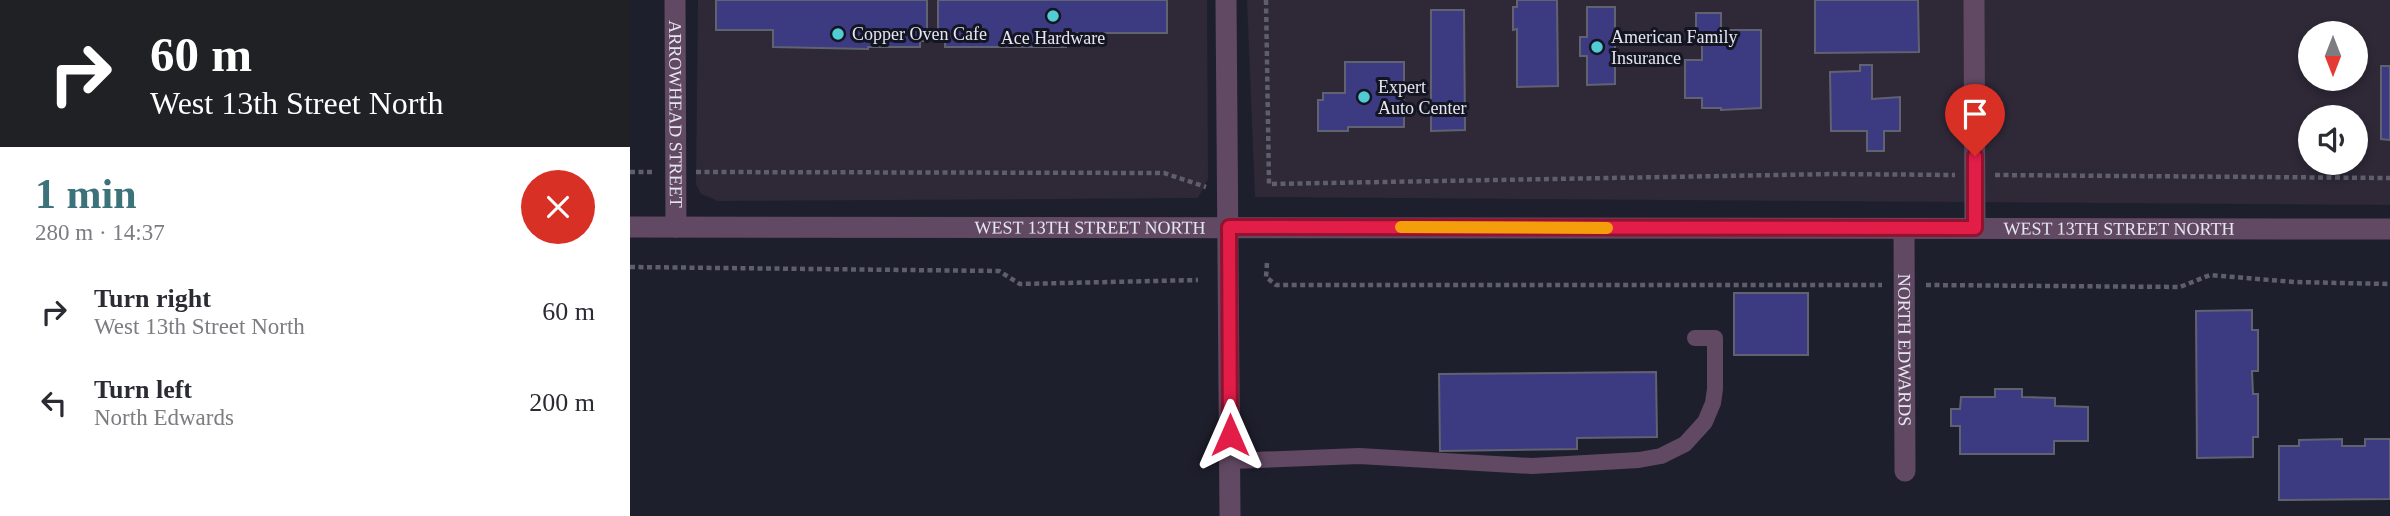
<!DOCTYPE html>
<meta charset="utf-8">
<style>
:root{--surface:#fff;--page:#f2f2f3;--text:#2b2b33;--muted:#7c7c81;--accent:#3c737b}
body{margin:0;font-family:Georgia,serif;background:var(--page);color:var(--text);height:100vh;display:flex;flex-direction:column;font-size:26px;white-space:nowrap}
*{box-sizing:border-box;margin:0}
p{font-size:23px;color:var(--muted)}
.icon{flex:none;width:38px;height:38px;fill:none;stroke:currentColor;stroke-width:2;stroke-linecap:round;stroke-linejoin:round}
.map{position:relative;flex:1;overflow:hidden}
.side{display:flex;flex-direction:column;background:var(--surface);width:630px}
.side>*{flex:none}
.guide{background:#202124;color:#fff;overflow:hidden}
.needle{width:46px;rotate:180deg}
.controls{position:absolute;left:1668px;top:21px;display:grid;gap:14px}
.controls a{display:grid;place-items:center;width:70px;height:70px;border-radius:50%;background:var(--surface);box-shadow:0 4px 10px #0003;font-size:35px}
.pin{position:absolute;display:grid;place-items:center;width:60px;height:60px;color:#fff;margin:-72px -30px;border-radius:50% 50% 50% 0;rotate:-45deg;box-shadow:0 0 7px #0007}
.pin .icon{rotate:45deg}
.me{position:absolute;width:77px;margin:-38px;rotate:0deg;stroke-linejoin:round;filter:drop-shadow(0 0 5px #0008)}
.turn{display:flex;align-items:center;gap:24px;height:147px;padding:0 35px;font-size:32px}
.turn .icon{width:91px;height:91px;stroke-width:2.5}
.turn b{display:block;font-size:49px;line-height:60px}
.round{display:grid;place-items:center;flex:none;width:74px;height:74px;border-radius:37px;background:var(--page)}
.summary{display:flex;align-items:center;justify-content:space-between;height:119px;padding:0 35px}
h1{font-size:42px;font-weight:800;line-height:52px;color:var(--accent)}
ul{padding:0;list-style:none}
li{display:flex;align-items:center;gap:21px;height:91px;padding:0 35px}
li div{flex:1}
li b{display:block;font-size:26px}
li em{font-style:normal}
main{display:flex;flex:1;min-height:0}
.map>svg:first-child{display:block}
</style>
<main>
<section class="side">
<div class="guide">
<div class="turn"><svg class="icon" aria-label="right" viewBox="0 0 24 24"><path d="M7 20v-9h11M14 6l5 5-5 5"/></svg><div><b>60 m</b>West 13th Street North</div></div>
</div>
<div class="summary"><div><h1>1 min</h1><p>280 m · 14:37</p></div><a class="round" style="background:#d93025;color:#fff"><svg class="icon" aria-label="close" viewBox="0 0 24 24"><path d="M6 6l12 12M18 6L6 18"/></svg></a></div>
<ul>
<li><svg class="icon" aria-label="right" viewBox="0 0 24 24"><path d="M7 20v-9h11M14 6l5 5-5 5"/></svg><div><b>Turn right</b><p>West 13th Street North</p></div><em>60 m</em></li>
<li><svg class="icon" aria-label="left" viewBox="0 0 24 24"><path d="M17 20v-9H6M10 6l-5 5 5 5"/></svg><div><b>Turn left</b><p>North Edwards</p></div><em>200 m</em></li>
</ul>
</section>
<div class="map">
<svg width="1760" height="516" viewBox="0 0 1760 516">
<rect width="100%" height="100%" fill="#1e1f2c"/>
<!-- commercial -->
<g fill="#2e2837" fill-rule="evenodd">
<path d="M68 0H577L578 179 568 198 88 201 71 194 66 184Z"/>
<path d="M617 0H1760V205L625 197ZM1680 33H1726V79H1680ZM1680 117H1726V163H1680Z"/>
</g>
<!-- building -->
<g fill="#3c3a81" stroke="#606271" stroke-width="2">
<path d="M86 0H297V41H290V47H238V49L143 47V30H86Z"/>
<path d="M308 0H537V33H436V47H315V39H308Z"/>
<path d="M887 0H927L928 86 887 87V29L883 30V7H887Z"/>
<path d="M1185 0H1288L1289 52 1185 53Z"/>
<path d="M957 7H985V84L957 85V56H950V37H957Z"/>
<path d="M801 10H834L835 130 801 131Z"/>
<path d="M1066 13H1091V30H1131V108L1091 110V108H1072V98H1055V60H1072V38H1066Z"/>
<path d="M715 62H774V127H718V131H688V100H693V93H715Z"/>
<path d="M1230 65H1242V99L1270 97V131H1254V151H1237V131H1201L1200 72 1230 71Z"/>
<path d="M1751 66H1760V140L1751 139Z"/>
<rect x="1104" y="293" width="74" height="62"/>
<path d="M1622 310V330H1628V371H1622L1623 394H1628V437H1623V457L1567 458 1566 311Z"/>
<path d="M1026 372 1027 437 947 438V449L810 451 809 374Z"/>
<path d="M1365 389H1392V397L1425 398V406L1458 407V441H1424V454H1330V426H1321V409H1330L1331 397H1365Z"/>
<path d="M1712 439V446H1735V439H1760V499L1649 500V446H1669V440Z"/>
</g>
<g fill="none" stroke-linecap="round" stroke-linejoin="round">
<!-- path -->
<g stroke="#5e5f6b" stroke-width="4.5" stroke-dasharray="5 3.5" stroke-linecap="butt">
<path d="M636 0 639 184 1204 174 1325 175"/>
<path d="M0 172H25"/>
<path d="M66 172 534 173 576 187"/>
<path d="M1365 175 1760 178"/>
<path d="M637 263 636 277 646 285H1252"/>
<path d="M0 267 369 271 390 284 568 280"/>
<path d="M1296 285 1550 287 1580 275 1664 282 1760 284"/>
</g>
<!-- service -->
<path stroke="#624963" stroke-width="16" d="M600 461 729 456 902 466 1009 460 1031 456 1055 444 1075 422 1083 403 1085 389V338H1065"/>
<!-- minor -->
<g stroke="#624963" stroke-width="21">
<path id="s1" d="M45 0 46 227"/>
<path d="M596 0 600 516"/>
<path d="M1344 0 1345 228"/>
<path id="s2" d="M1274 229 1275 471"/>
</g>
<!-- tertiary -->
<path stroke="#624963" stroke-width="21" id="s3" d="M0 227 1760 229"/>
</g>
<g fill="none" stroke-linecap="round" stroke-linejoin="round">
<!-- route casing -->
<g stroke="#92132f" stroke-width="18">
<path id="route" d="M600 435 599 227 1345 228V156"/>
</g>
<!-- route -->
<use href="#route" stroke="#e11d48" stroke-width="12"/>
<!-- slow -->
<path stroke="#f59e0b" stroke-width="12" d="M771 227 977 228"/>
</g>
<!-- markers -->
<g fill="#51ccd4" stroke="#141522" stroke-width="2.5">
<circle cx="423" cy="16" r="7"/>
<circle cx="208" cy="34" r="7"/>
<circle cx="967" cy="47" r="7"/>
<circle cx="734" cy="97" r="7"/>
</g>
<g text-anchor="middle" dominant-baseline="central" stroke-width="6" stroke-linejoin="round" paint-order="stroke">
<!-- poi labels -->
<g font-size="18" fill="#e5e6ef" stroke="#141522" text-anchor="start">
<text x="222" y="34">Copper Oven Cafe</text>
<text x="981" y="37">American Family<tspan x="981" dy="21">Insurance</tspan></text>
<text x="423" y="38" text-anchor="middle">Ace Hardware</text>
<text x="748" y="87">Expert<tspan x="748" dy="21">Auto Center</tspan></text>
</g>
<!-- street labels -->
<g font-size="18" fill="#e5e6ef" stroke="#141522">
<text stroke="none"><textPath href="#s1" startOffset="114">ARROWHEAD STREET</textPath></text>
<text stroke="none"><textPath href="#s3" startOffset="460">WEST 13TH STREET NORTH</textPath></text>
<text stroke="none"><textPath href="#s3" startOffset="1489">WEST 13TH STREET NORTH</textPath></text>
<text stroke="none"><textPath href="#s2" startOffset="121">NORTH EDWARDS</textPath></text>
</g>
</g>
</svg>
<div class="controls">
<a><svg class="needle" viewBox="-14 -14 28 28"><path d="M0-13l5 13h-10z" fill="#e53935"/><path d="M0 13l5-13h-10z" fill="#7c7c81"/></svg></a>
<a><svg class="icon" aria-label="sound" viewBox="0 0 24 24"><path d="M4 9h4l5-4v14l-5-4H4zM17 9q2 3 0 6"/></svg></a>
</div>
<div class="pin" style="left:1345px;top:156px;background:#d93025"><svg class="icon" aria-label="arrive" viewBox="0 0 24 24"><path d="M6 21V4h12l-3 4 3 4H6"/></svg></div>
<svg class="me" style="left:600px;top:435px" viewBox="-20 -20 40 40"><path d="M0-17L14 15 0 8-14 15z" fill="#e11d48" stroke="#fff" stroke-width="4"/></svg>
</div>
</main>
